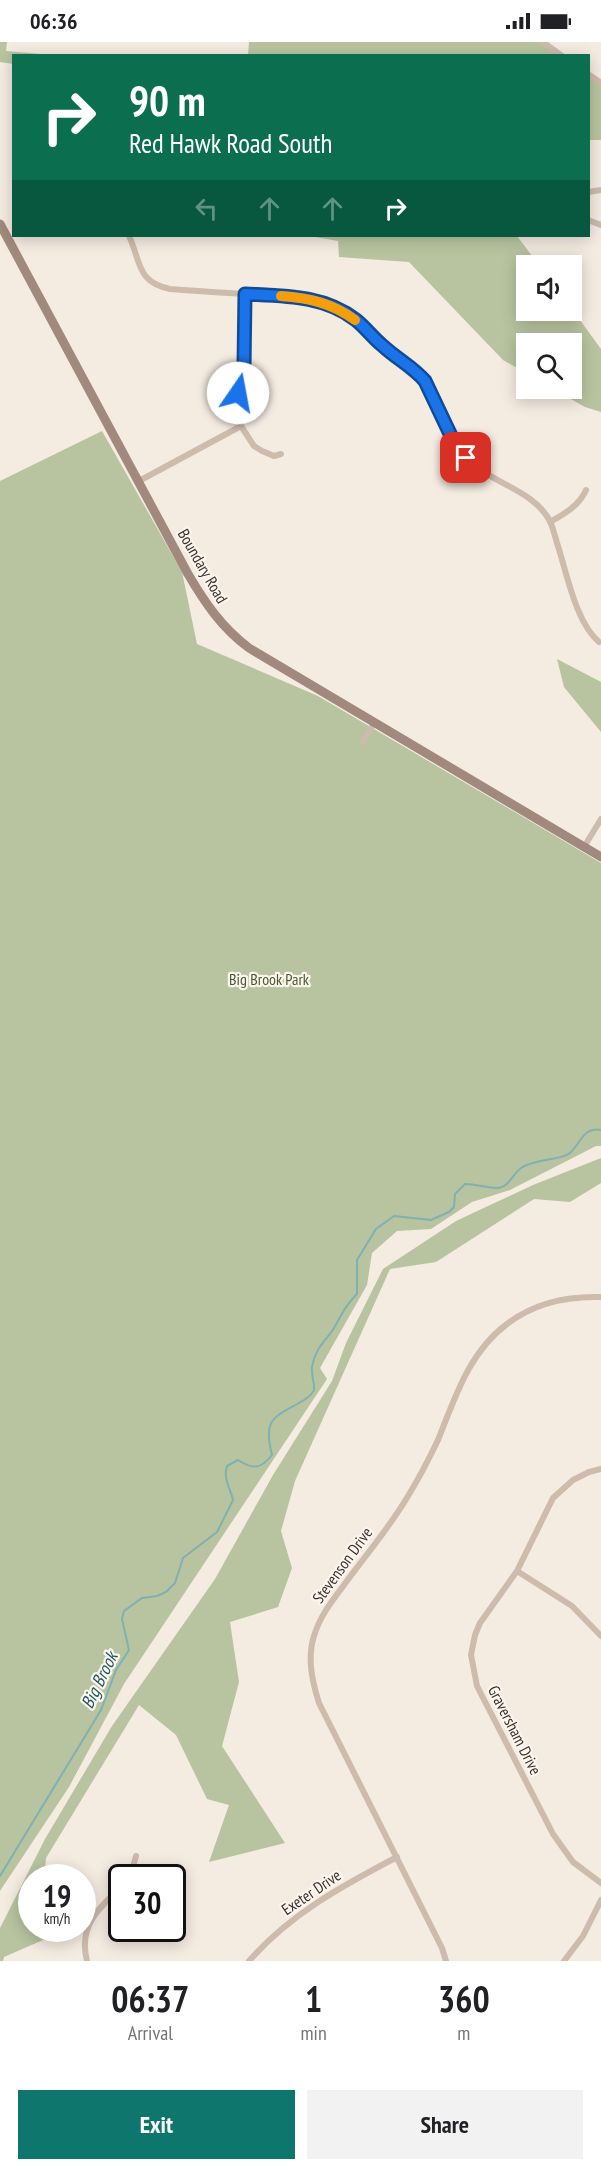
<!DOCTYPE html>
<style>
:root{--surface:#fff;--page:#f2f2f2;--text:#202124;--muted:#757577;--accent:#0f766e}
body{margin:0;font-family:"PT Sans Narrow",sans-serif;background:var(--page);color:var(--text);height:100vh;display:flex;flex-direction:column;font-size:22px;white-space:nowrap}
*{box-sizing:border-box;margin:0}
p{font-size:20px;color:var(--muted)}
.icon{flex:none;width:33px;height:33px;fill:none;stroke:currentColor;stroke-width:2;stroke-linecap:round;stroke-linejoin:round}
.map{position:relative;height:1919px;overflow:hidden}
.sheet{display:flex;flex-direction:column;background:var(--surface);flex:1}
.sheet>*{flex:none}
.hud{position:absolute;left:12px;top:12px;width:578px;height:183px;border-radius:0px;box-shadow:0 3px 15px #0003;background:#0b6e4f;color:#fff;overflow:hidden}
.controls{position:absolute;left:516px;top:213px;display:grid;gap:12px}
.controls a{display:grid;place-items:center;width:66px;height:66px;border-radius:0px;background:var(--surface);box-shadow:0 3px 15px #0003;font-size:30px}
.speed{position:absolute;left:18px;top:1822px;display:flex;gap:12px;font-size:30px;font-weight:700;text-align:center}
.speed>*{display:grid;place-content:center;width:78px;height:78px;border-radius:50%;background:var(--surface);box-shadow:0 3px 15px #0003;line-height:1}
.speed small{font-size:15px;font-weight:400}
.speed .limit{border:3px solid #111;border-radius:9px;background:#fff;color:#111}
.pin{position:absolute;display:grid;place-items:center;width:51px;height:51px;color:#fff;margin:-26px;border-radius:12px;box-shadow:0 3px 9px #0006}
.me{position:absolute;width:66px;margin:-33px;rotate:12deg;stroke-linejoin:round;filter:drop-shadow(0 0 4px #0008)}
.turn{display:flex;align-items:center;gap:21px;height:126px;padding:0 18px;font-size:27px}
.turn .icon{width:78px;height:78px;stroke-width:2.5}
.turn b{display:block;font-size:42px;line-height:51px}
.lanes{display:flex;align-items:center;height:57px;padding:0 18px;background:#0003;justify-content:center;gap:30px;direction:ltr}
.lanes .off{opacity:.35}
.eta{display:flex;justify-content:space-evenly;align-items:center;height:102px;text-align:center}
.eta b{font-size:36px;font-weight:700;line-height:42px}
.primary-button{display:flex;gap:12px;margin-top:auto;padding:12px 18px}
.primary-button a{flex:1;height:69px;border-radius:0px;background:var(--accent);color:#fff;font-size:24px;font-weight:700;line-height:69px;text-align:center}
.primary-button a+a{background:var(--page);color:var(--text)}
.status{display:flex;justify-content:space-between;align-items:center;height:42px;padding:0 30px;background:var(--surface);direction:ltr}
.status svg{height:16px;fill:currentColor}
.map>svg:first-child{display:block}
</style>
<div class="status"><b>06:36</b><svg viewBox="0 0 49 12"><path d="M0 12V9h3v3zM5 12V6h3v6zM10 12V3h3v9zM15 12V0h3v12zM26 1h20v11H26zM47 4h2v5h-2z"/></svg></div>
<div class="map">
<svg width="601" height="1919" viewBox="0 0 601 1919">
<rect width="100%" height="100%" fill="#f4ebe1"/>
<!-- green -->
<g fill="#b8c4a0">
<path d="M0 0H7L6 9 53 13 14 14 13 22 0 20Z"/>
<path d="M249 0H542L561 14H248Z"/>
<path d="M588 32 601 41V98H588Z"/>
<path d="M309 194H517L539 223 526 224V268L572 267 601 307V370L585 365 553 347 572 346V302H526V331L503 318 409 220 339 215 338 199Z"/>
<path d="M102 389 182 530 197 602 318 654 601 821V1104H596L510 1148 472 1160 431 1187 397 1189 372 1211 367 1243 320 1326 327 1337 124 1642 69 1745 0 1849V439Z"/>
<path d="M557 617 601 640V690L564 645Z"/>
<path d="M601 1116V1141L570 1160 534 1157 436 1220 390 1227 295 1439 281 1489 292 1526 278 1565 230 1580 239 1640 222 1704 285 1801 209 1820 229 1763 207 1757 176 1693 139 1663 46 1816 44 1836H32V1887H53L50 1895 4 1915 3 1919H0V1886L45 1797 112 1684 215 1537 273 1433 332 1339 346 1301 383 1227 456 1179 533 1143Z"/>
</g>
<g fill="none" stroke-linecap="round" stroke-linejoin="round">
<!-- stream -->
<path stroke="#7fb0b2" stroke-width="2" d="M0 1834 101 1668 116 1628 129 1608 122 1577 124 1569 142 1556 157 1554 166 1550 175 1541 183 1516 217 1490 233 1458C230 1445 223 1437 227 1424L238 1418C253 1428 261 1427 272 1413 262 1374 276 1375 304 1358 308 1355 312 1353 314 1348 315 1342 311 1333 312 1325 315 1306 325 1300 334 1286 342 1272 345 1264 357 1252V1218L376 1187 394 1174 431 1178 449 1170 454 1165 455 1152 465 1142C476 1142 487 1146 497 1146 510 1145 512 1132 521 1126 536 1116 560 1119 570 1111 580 1102 584 1084 601 1088"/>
<!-- street -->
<g stroke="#cdbbac" stroke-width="6">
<path d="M543 0 562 14"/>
<path d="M588 32 601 41"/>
<path d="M588 150 601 148"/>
<path d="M588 178 601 183"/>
<path d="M129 194C141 219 136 240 170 247 196 249 222 251 247 252 280 254 316 252 345 270 359 279 369 292 382 304 395 316 413 323 424 338 441 360 444 393 464 414 488 441 532 446 550 479 553 486 555 494 557 501 567 531 575 579 599 600"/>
<path d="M245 252 244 323 238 351 241 384 254 404 262 409 274 414 281 412"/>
<path d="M139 439 241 384"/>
<path d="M550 480C564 472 579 464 586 448"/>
<path d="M363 700 374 681"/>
<path d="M584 805 601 777"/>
<path d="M601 1427 589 1430 573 1438 553 1456 517 1529 480 1581 475 1593 471 1613 477 1644 553 1792 573 1820 601 1841"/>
<path d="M517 1529 572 1564 601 1594"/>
<path d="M130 1836 136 1814"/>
<path d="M87 1919C78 1884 98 1867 122 1844"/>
<path d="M249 1919C290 1872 342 1844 397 1815"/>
<path d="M446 1919 442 1906 319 1661C312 1639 307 1616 314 1594 320 1574 332 1559 344 1543 365 1514 390 1485 408 1454 419 1436 429 1417 438 1398 455 1356 469 1310 507 1282 534 1261 567 1254 601 1255"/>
<path d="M564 1919 583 1894 601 1858"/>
</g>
<!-- secondary -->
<path stroke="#a18a7d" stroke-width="9" d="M0 182 188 532C205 561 222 586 249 606L601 815"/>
</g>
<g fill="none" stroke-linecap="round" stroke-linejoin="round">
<!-- route casing -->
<g stroke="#114b97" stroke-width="15">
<path id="route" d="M238 351 244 323 245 252C284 254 324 253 356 278 366 286 373 296 383 304 397 317 413 325 425 339L453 398 466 416"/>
</g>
<!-- route -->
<use href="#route" stroke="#1a73e8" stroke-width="10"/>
<!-- slow -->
<path stroke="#f59e0b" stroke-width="10" d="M281 254C309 256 332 261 355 278"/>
</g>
<g text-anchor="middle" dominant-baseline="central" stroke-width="4.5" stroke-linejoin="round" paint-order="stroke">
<!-- street labels -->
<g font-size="16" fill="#3b302b" stroke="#fbf5ee">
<text transform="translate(203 524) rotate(60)">Boundary Road</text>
<text transform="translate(342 1523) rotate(-54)">Stevenson Drive</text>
<text transform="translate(515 1688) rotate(63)">Graversham Drive</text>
<text transform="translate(311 1850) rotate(-34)">Exeter Drive</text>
</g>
<!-- park labels -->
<g font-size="16" fill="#4a5a2e" stroke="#fbf5ee">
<text x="269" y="937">Big Brook Park</text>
</g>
<!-- water labels -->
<g font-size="18" font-style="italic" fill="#1f5a5e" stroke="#fbf5ee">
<text transform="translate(99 1638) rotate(-64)">Big Brook</text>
</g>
</g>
</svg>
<div class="controls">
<a><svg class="icon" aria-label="sound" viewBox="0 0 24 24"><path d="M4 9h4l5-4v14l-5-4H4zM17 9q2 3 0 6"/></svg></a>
<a><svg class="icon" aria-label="search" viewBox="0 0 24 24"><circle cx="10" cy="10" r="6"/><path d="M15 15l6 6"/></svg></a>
</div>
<div class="speed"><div>19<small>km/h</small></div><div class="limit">30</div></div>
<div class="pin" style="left:466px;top:416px;background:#d93025"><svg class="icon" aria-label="arrive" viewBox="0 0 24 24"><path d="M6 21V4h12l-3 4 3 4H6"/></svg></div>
<svg class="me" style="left:238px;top:351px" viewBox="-20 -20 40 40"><circle r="19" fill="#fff"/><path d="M0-13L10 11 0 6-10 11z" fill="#1a73e8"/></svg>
<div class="hud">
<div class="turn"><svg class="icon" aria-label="right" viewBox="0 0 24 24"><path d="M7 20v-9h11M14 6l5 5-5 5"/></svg><div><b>90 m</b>Red Hawk Road South</div></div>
<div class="lanes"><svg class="icon off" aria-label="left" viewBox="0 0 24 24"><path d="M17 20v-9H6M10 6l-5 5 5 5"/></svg><svg class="icon off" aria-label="ahead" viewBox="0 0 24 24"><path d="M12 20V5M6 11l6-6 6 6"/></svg><svg class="icon off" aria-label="ahead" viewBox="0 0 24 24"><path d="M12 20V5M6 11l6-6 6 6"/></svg><svg class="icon" aria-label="right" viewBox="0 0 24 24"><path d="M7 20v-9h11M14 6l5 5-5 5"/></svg></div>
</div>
</div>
<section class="sheet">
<div class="eta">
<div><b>06:37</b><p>Arrival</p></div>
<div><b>1</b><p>min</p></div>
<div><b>360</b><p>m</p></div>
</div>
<div class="primary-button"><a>Exit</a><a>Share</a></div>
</section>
